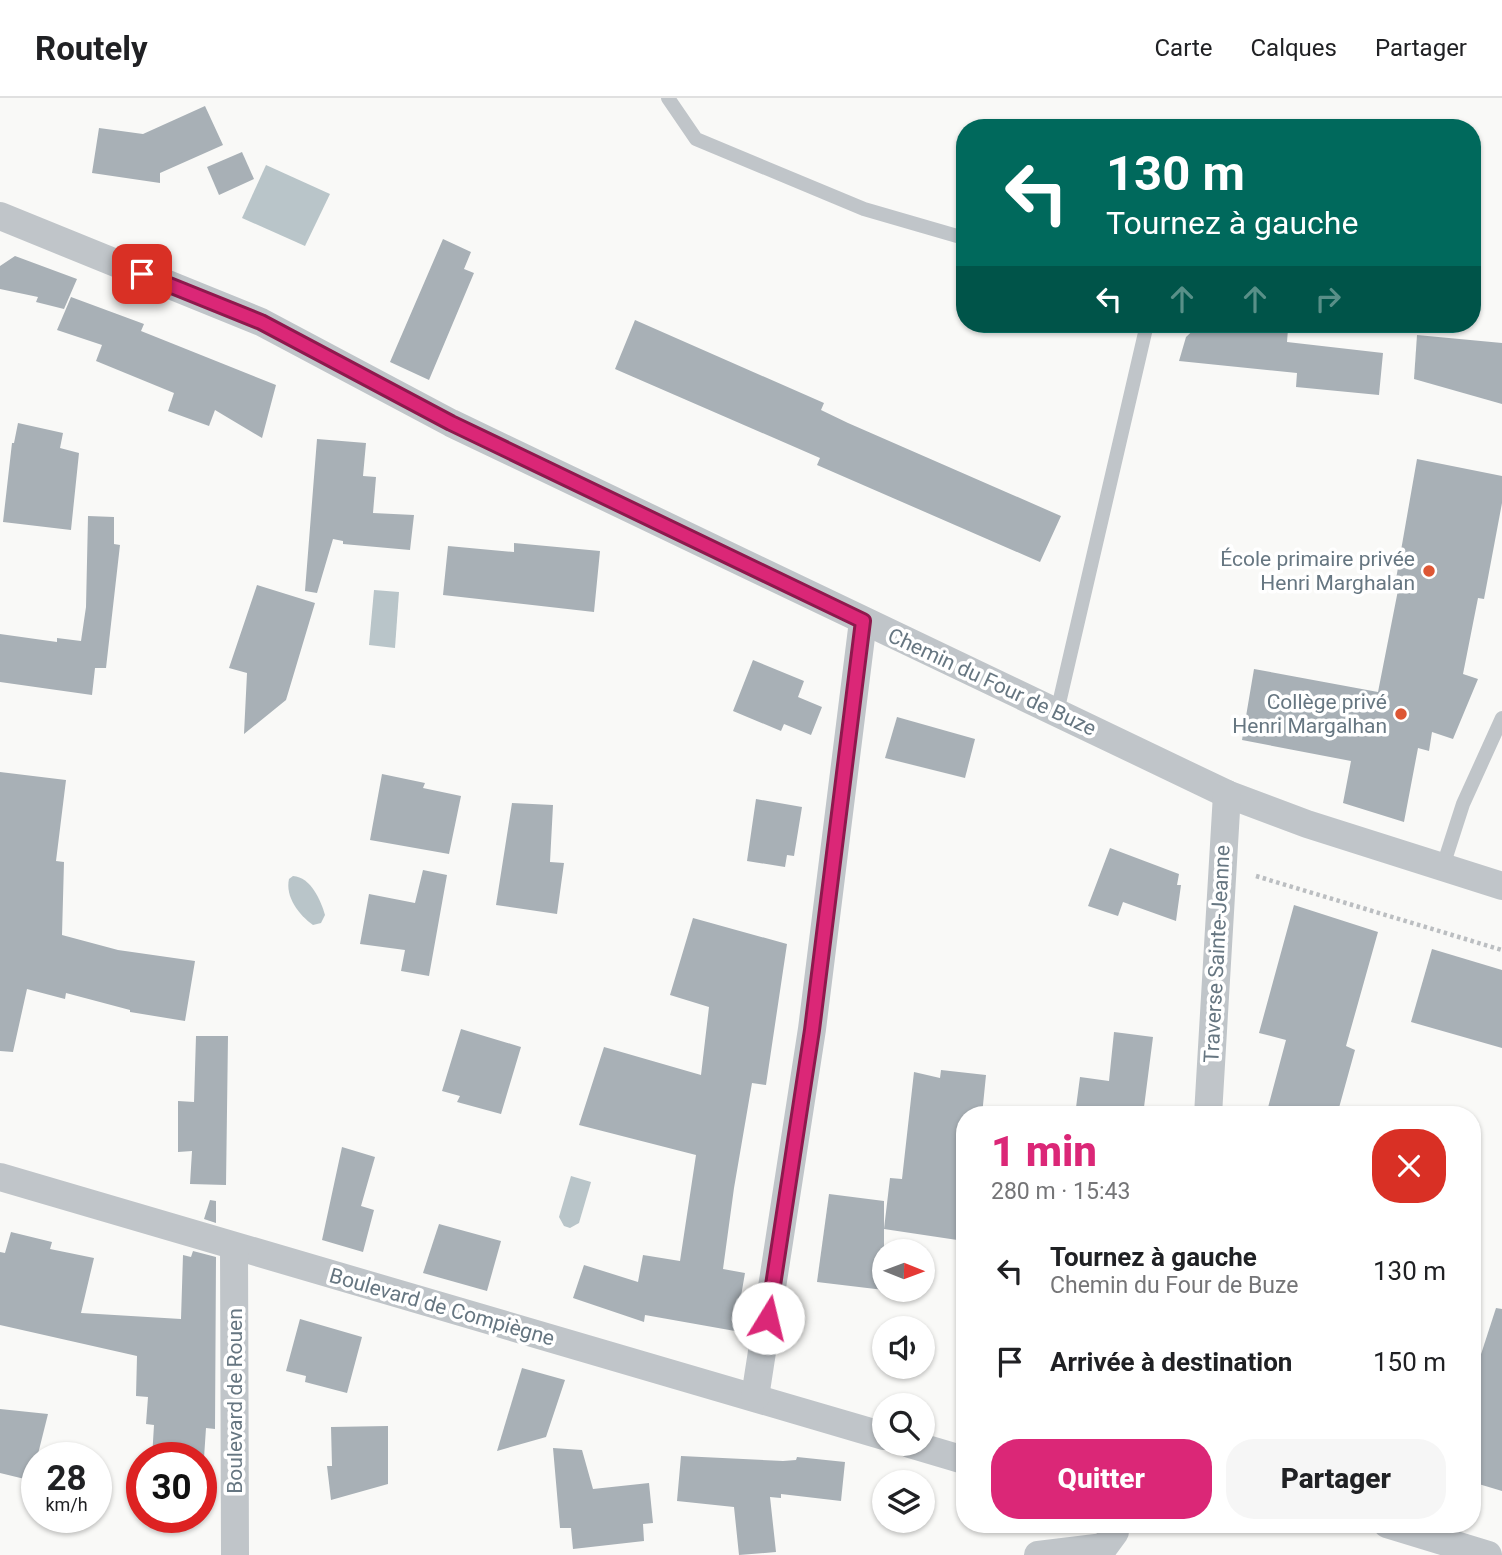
<!DOCTYPE html>
<html lang="fr">
<meta charset="utf-8">
<style>
:root{--surface:#fff;--page:#f6f6f6;--text:#202124;--muted:#757577;--line:#e0e0e0;--accent:#db2777}
body{margin:0;font-family:Roboto,sans-serif;background:var(--page);color:var(--text);height:100vh;display:flex;flex-direction:column;font-size:26px;white-space:nowrap}
*{box-sizing:border-box;margin:0}
p{font-size:23px;color:var(--muted)}
.icon{flex:none;width:38px;height:38px;fill:none;stroke:currentColor;stroke-width:2;stroke-linecap:round;stroke-linejoin:round}
.map{position:relative;flex:1;overflow:hidden}
.panel{position:absolute;left:956px;top:1008px;width:525px;height:427px;display:flex;flex-direction:column;background:var(--surface);border-radius:28px;box-shadow:0 2px 5px #0004}
.panel>*{flex:none}
.hud{position:absolute;left:956px;top:21px;width:525px;height:214px;border-radius:28px;box-shadow:0 2px 5px #0004;background:#00695c;color:#fff;overflow:hidden}
.needle{width:46px;rotate:91deg}
.fabs{position:absolute;left:872px;top:1141px;display:grid;gap:14px}
.fabs a{display:grid;place-items:center;width:63px;height:63px;border-radius:50%;background:var(--surface);box-shadow:0 2px 5px #0004;font-size:35px}
.speed{position:absolute;left:21px;top:1344px;display:flex;gap:14px;font-size:35px;font-weight:700;text-align:center}
.speed>*{display:grid;place-content:center;width:91px;height:91px;border-radius:50%;background:var(--surface);box-shadow:0 2px 5px #0004;line-height:1}
.speed small{font-size:18px;font-weight:400}
.speed .limit{border:10px solid #d22;background:#fff;color:#111}
.pin{position:absolute;display:grid;place-items:center;width:60px;height:60px;color:#fff;margin:-30px;border-radius:14px;box-shadow:0 4px 10px #0006}
.me{position:absolute;width:77px;margin:-38px;rotate:9deg;stroke-linejoin:round;filter:drop-shadow(0 0 5px #0008)}
.turn{display:flex;align-items:center;gap:24px;height:147px;padding:0 35px;font-size:32px}
.turn .icon{width:91px;height:91px;stroke-width:2.5}
.turn b{display:block;font-size:49px;line-height:60px}
.lanes{display:flex;align-items:center;height:66px;padding:0 35px;background:#0003;justify-content:center;gap:35px;direction:ltr}
.lanes .off{opacity:.35}
.round{display:grid;place-items:center;flex:none;width:74px;height:74px;border-radius:28px;background:var(--page)}
.overview{display:flex;align-items:center;justify-content:space-between;height:119px;padding:0 35px}
h1{font-size:42px;font-weight:800;line-height:52px;color:var(--accent)}
.primary-button{display:flex;gap:14px;margin-top:auto;padding:14px 35px}
.primary-button a{flex:1;height:80px;border-radius:28px;background:var(--accent);color:#fff;font-size:28px;font-weight:800;line-height:80px;text-align:center}
.primary-button a+a{background:var(--page);color:var(--text)}
ul{padding:0;list-style:none}
li{display:flex;align-items:center;gap:21px;height:91px;padding:0 35px}
li div{flex:1}
li b{display:block;font-size:26px}
li em{font-style:normal}
header{display:flex;align-items:center;gap:42px;box-sizing:border-box;height:98px;padding:0 35px;background:var(--surface);border-bottom:2px solid var(--line)}
header strong{font-size:33px}
nav{display:flex;gap:38px;margin-inline-start:auto;font-size:24px}
.map>svg:first-child{display:block}
</style>
<header>
<strong>Routely</strong>
<nav><a>Carte</a><a>Calques</a><a>Partager</a></nav>
</header>
<div class="map">
<svg width="1502" height="1457" viewBox="0 0 1502 1457">
<rect width="100%" height="100%" fill="#f9f9f7"/>
<!-- water -->
<g fill="#b9c5c9">
<path d="M266 67 330 96 305 148 242 120Z"/>
<path d="M374 492 399 494 395 550 369 547Z"/>
<path d="M293 778C311 779 321 803 325 817L321 825 313 827C299 817 285 799 289 781Z"/>
<path d="M571 1078 591 1084 579 1125 570 1130 564 1128 559 1119Z"/>
</g>
<!-- building -->
<g fill="#a8b0b6">
<path d="M205 8 223 47 160 75V85L92 75 99 30 143 36Z"/>
<path d="M242 54 254 81 219 97 207 69Z"/>
<path d="M443 141 471 154 464 171 474 175 429 282 390 264Z"/>
<path d="M15 158 77 181 64 211 36 204 38 199 0 191V168Z"/>
<path d="M71 199 144 226 141 233 276 287 262 340 215 312 209 328 168 313 174 295 96 263 102 247 57 232Z"/>
<path d="M635 222 824 305 821 312 848 325 1061 418 1040 464 817 367 820 360 615 271Z"/>
<path d="M1200 226 1288 231 1287 244 1383 255 1379 297 1296 289 1297 275 1179 263 1186 239Z"/>
<path d="M1417 237 1502 245V306L1414 281Z"/>
<path d="M18 325 63 335 60 350 79 355 71 432 3 424 12 345H14Z"/>
<path d="M317 341 366 345 363 378 376 379 373 415 414 417 410 452 343 446V443L333 441 317 495 305 493Z"/>
<path d="M1417 361 1502 378V405L1484 501 1478 500 1463 576 1478 581 1453 641 1432 634 1429 653 1418 650 1404 724 1343 705 1351 663 1242 642 1254 571 1378 594 1400 482 1396 481Z"/>
<path d="M88 418 114 419V446L120 447 106 570H95L92 597 0 584V536L57 544V540L81 543 86 509Z"/>
<path d="M514 445 600 453 594 514 443 497 448 448 514 454Z"/>
<path d="M257 487 315 505 286 602 244 636 247 575 229 570Z"/>
<path d="M753 562 804 583 798 599 822 609 811 637 784 626 781 633 733 613Z"/>
<path d="M897 619 975 641 965 680 885 660Z"/>
<path d="M0 674 66 682 56 763 64 764 62 837 118 852 195 863 185 923 130 914V912L66 895 65 901 27 891 13 954 0 953Z"/>
<path d="M382 676 425 685 423 690 461 698 449 756 370 742Z"/>
<path d="M756 701 802 709 794 758 787 757 785 769 747 763Z"/>
<path d="M512 705 553 707 550 764 564 765 557 816 496 807Z"/>
<path d="M1110 750 1179 776 1177 787H1181L1176 823 1123 804 1118 818 1088 808Z"/>
<path d="M423 772 447 777 429 878 401 873 405 852 360 846 369 796 415 805Z"/>
<path d="M1294 807 1378 834 1346 948 1355 952 1337 1017H1266L1286 942 1259 935Z"/>
<path d="M693 820 787 846 766 987 752 985 734 1090 723 1171 745 1175 735 1233 645 1217 644 1224 573 1200 584 1167 638 1184 643 1157 680 1163 696 1057 579 1027 604 949 701 977 709 909 670 897Z"/>
<path d="M1432 851 1502 872V950L1411 924Z"/>
<path d="M461 931 521 949 501 1016 457 1004 460 998 442 993Z"/>
<path d="M1114 934 1153 939 1143 1017H1075L1080 979 1109 983Z"/>
<path d="M196 938H228L226 1087 190 1086 192 1053 178 1054V1003L194 1004Z"/>
<path d="M941 972 986 977 982 1017H964V1143L884 1131 890 1080 902 1081 914 974 940 980Z"/>
<path d="M342 1049 375 1059 361 1108 374 1112 363 1154 322 1142Z"/>
<path d="M829 1096 884 1103V1192L817 1184Z"/>
<path d="M210 1102 216 1103V1125L204 1121Z"/>
<path d="M439 1126 501 1143 487 1193 423 1175Z"/>
<path d="M11 1134 52 1144 50 1151 94 1160 81 1215 181 1221 183 1157 191 1159 193 1153 216 1159 215 1331 206 1330 204 1360H152L154 1327 146 1326 148 1299 136 1298 137 1258 0 1227V1154L5 1155Z"/>
<path d="M1496 1210 1502 1211V1393L1472 1384V1284Z"/>
<path d="M300 1221 362 1239 347 1295 305 1284 306 1278 286 1273Z"/>
<path d="M522 1270 565 1282 546 1339 497 1353Z"/>
<path d="M0 1311 48 1316 37 1360V1384L0 1375Z"/>
<path d="M388 1328V1386L331 1402 327 1368H332L331 1329Z"/>
<path d="M553 1350 582 1352 593 1391 649 1385 653 1425 643 1426 644 1443 573 1451 571 1430H560Z"/>
<path d="M681 1358 783 1363 796 1362 797 1359 845 1364 841 1403 781 1396V1400L770 1399 776 1454 739 1457 734 1409 677 1403Z"/>
</g>
<g fill="none" stroke-linecap="round" stroke-linejoin="round">
<!-- path -->
<path stroke="#bbbec1" stroke-width="4.5" stroke-dasharray="3.5 3.5" stroke-linecap="butt" d="M1256 778 1502 852"/>
<!-- lane -->
<g stroke="#c0c5c9" stroke-width="14">
<path d="M668 0 696 41 864 111 964 140"/>
<path d="M1057 614 1147 226"/>
<path d="M1443 768 1463 706 1502 620"/>
</g>
<!-- street -->
<g stroke="#c0c5c9" stroke-width="28">
<path d="M0 118 261 224 451 325 1227 696 1307 726 1502 788"/>
<path d="M1208 1017 1227 696"/>
<path d="M0 1079 884 1338"/>
<path d="M234 1149 235 1457"/>
<path d="M755 1299 812 931 863 523"/>
<path d="M910 1346 964 1362"/>
<path d="M1387 1426 1488 1457"/>
<path d="M1038 1457 1104 1449 1115 1434V1426"/>
</g>
</g>
<g fill="none" stroke-linecap="round" stroke-linejoin="round">
<!-- route casing -->
<g stroke="#8e194d" stroke-width="18">
<path id="route" d="M142 176 261 224 451 325 863 523 812 932 768 1220"/>
</g>
<!-- route -->
<use href="#route" stroke="#db2777" stroke-width="12"/>
</g>
<!-- markers -->
<g fill="#dd5634" stroke="#fff" stroke-width="2.5">
<circle cx="1429" cy="473" r="7"/>
<circle cx="1401" cy="616" r="7"/>
</g>
<g text-anchor="middle" dominant-baseline="central" stroke-width="7" stroke-linejoin="round" paint-order="stroke">
<!-- poi labels -->
<g font-size="21" fill="#667681" stroke="#fff" text-anchor="end">
<text x="1415" y="461">École primaire privée<tspan x="1415" dy="24">Henri Marghalan</tspan></text>
<text x="1387" y="604">Collège privé<tspan x="1387" dy="24">Henri Margalhan</tspan></text>
</g>
<!-- street labels -->
<g font-size="21" fill="#667681" stroke="#fff">
<text transform="translate(992 584) rotate(25)">Chemin du Four de Buze</text>
<text transform="translate(1217 856) rotate(-87)">Traverse Sainte-Jeanne</text>
<text transform="translate(442 1209) rotate(16)">Boulevard de Compiègne</text>
<text transform="translate(235 1303) rotate(-90)">Boulevard de Rouen</text>
</g>
</g>
</svg>
<div class="fabs">
<a><svg class="needle" viewBox="-14 -14 28 28"><path d="M0-13l5 13h-10z" fill="#e53935"/><path d="M0 13l5-13h-10z" fill="#757577"/></svg></a>
<a><svg class="icon" aria-label="sound" viewBox="0 0 24 24"><path d="M4 9h4l5-4v14l-5-4H4zM17 9q2 3 0 6"/></svg></a>
<a><svg class="icon" aria-label="search" viewBox="0 0 24 24"><circle cx="10" cy="10" r="6"/><path d="M15 15l6 6"/></svg></a>
<a><svg class="icon" aria-label="layers" viewBox="0 0 24 24"><path d="M12 4l9 5-9 5-9-5zM3 14l9 5 9-5"/></svg></a>
</div>
<div class="speed"><div>28<small>km/h</small></div><div class="limit">30</div></div>
<div class="pin" style="left:142px;top:176px;background:#d93025"><svg class="icon" aria-label="arrive" viewBox="0 0 24 24"><path d="M6 21V4h12l-3 4 3 4H6"/></svg></div>
<svg class="me" style="left:768px;top:1220px" viewBox="-20 -20 40 40"><circle r="19" fill="#fff"/><path d="M0-13L10 11 0 6-10 11z" fill="#db2777"/></svg>
<div class="hud">
<div class="turn"><svg class="icon" aria-label="left" viewBox="0 0 24 24"><path d="M17 20v-9H6M10 6l-5 5 5 5"/></svg><div><b>130 m</b>Tournez à gauche</div></div>
<div class="lanes"><svg class="icon" aria-label="left" viewBox="0 0 24 24"><path d="M17 20v-9H6M10 6l-5 5 5 5"/></svg><svg class="icon off" aria-label="ahead" viewBox="0 0 24 24"><path d="M12 20V5M6 11l6-6 6 6"/></svg><svg class="icon off" aria-label="ahead" viewBox="0 0 24 24"><path d="M12 20V5M6 11l6-6 6 6"/></svg><svg class="icon off" aria-label="right" viewBox="0 0 24 24"><path d="M7 20v-9h11M14 6l5 5-5 5"/></svg></div>
</div>
<section class="panel">
<div class="overview"><div><h1>1 min</h1><p>280 m · 15:43</p></div><a class="round" style="background:#d93025;color:#fff"><svg class="icon" aria-label="close" viewBox="0 0 24 24"><path d="M6 6l12 12M18 6L6 18"/></svg></a></div>
<ul>
<li><svg class="icon" aria-label="left" viewBox="0 0 24 24"><path d="M17 20v-9H6M10 6l-5 5 5 5"/></svg><div><b>Tournez à gauche</b><p>Chemin du Four de Buze</p></div><em>130 m</em></li>
<li><svg class="icon" aria-label="arrive" viewBox="0 0 24 24"><path d="M6 21V4h12l-3 4 3 4H6"/></svg><div><b>Arrivée à destination</b></div><em>150 m</em></li>
</ul>
<div class="primary-button"><a>Quitter</a><a>Partager</a></div>
</section>
</div>
